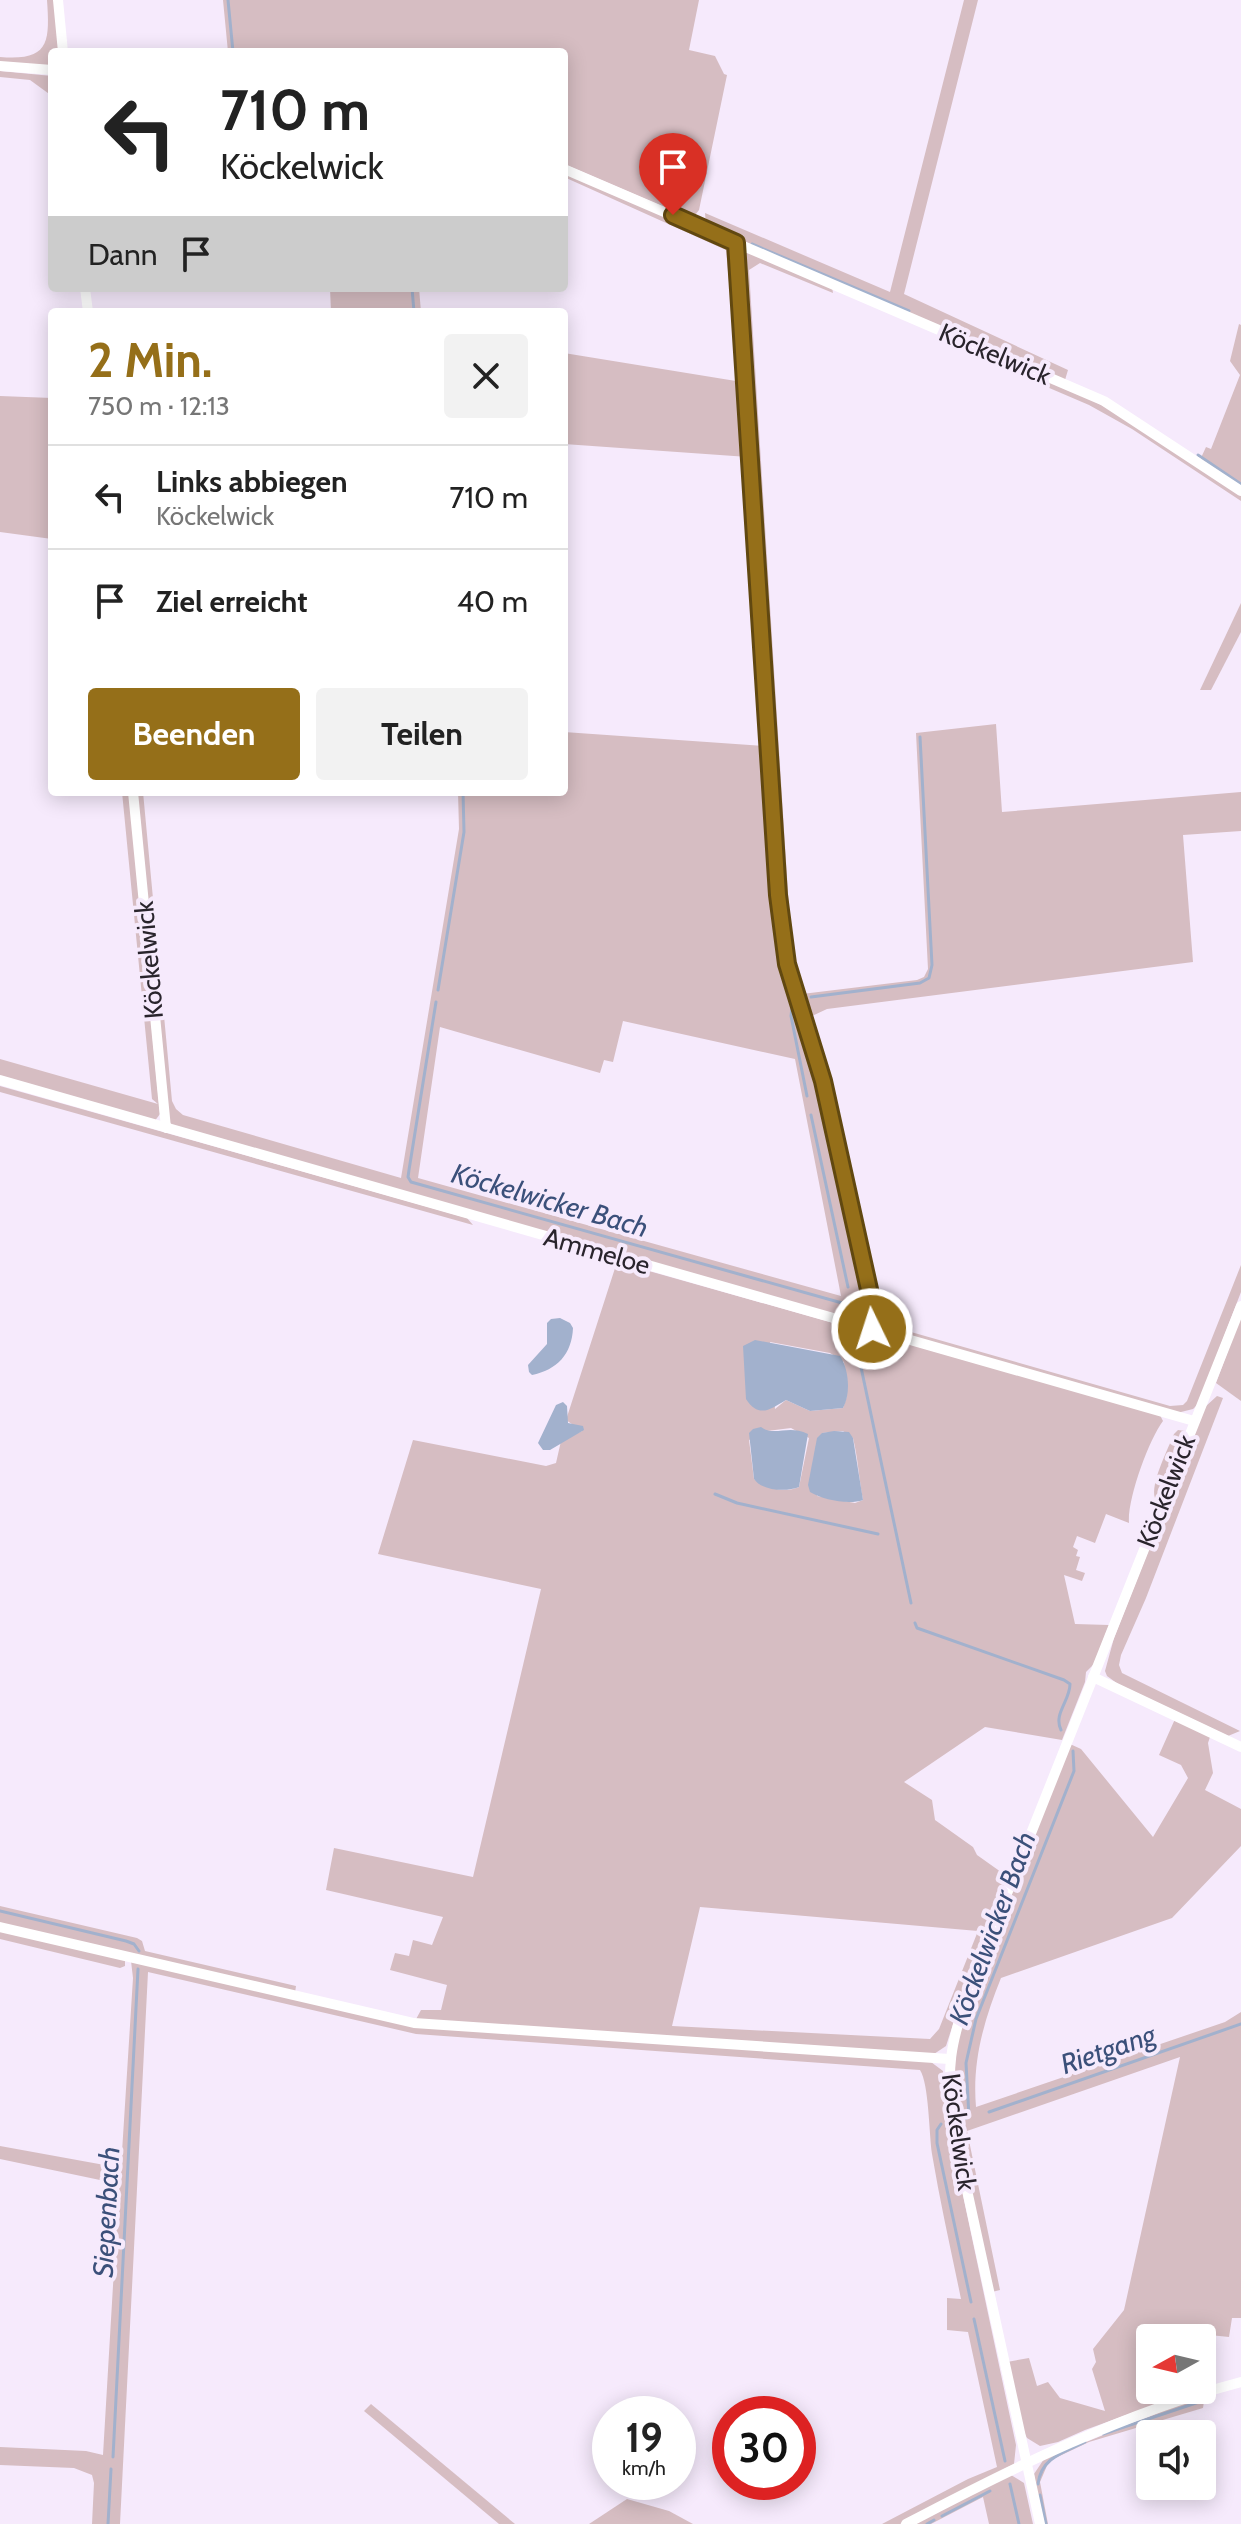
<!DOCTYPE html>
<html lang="de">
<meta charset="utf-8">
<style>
:root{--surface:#fff;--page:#f2f2f2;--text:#222;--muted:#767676;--line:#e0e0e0;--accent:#956f19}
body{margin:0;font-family:Cabin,sans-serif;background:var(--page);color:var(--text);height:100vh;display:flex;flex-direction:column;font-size:30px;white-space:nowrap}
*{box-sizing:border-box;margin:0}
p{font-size:26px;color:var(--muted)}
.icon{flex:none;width:44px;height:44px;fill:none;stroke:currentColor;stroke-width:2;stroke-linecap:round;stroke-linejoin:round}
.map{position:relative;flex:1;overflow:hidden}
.sheet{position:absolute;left:48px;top:308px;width:520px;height:488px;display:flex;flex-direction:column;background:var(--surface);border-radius:8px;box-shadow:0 4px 20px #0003}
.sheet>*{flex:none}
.hud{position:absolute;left:48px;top:48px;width:520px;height:244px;border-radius:8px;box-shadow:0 4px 20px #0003;background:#fff;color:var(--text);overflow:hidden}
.needle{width:52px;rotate:262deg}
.tools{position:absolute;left:1136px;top:2324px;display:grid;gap:16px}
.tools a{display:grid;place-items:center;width:80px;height:80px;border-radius:8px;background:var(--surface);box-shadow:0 4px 20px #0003;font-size:40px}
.speed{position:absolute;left:592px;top:2396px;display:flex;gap:16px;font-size:40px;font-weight:700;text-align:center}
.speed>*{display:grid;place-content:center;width:104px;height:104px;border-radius:50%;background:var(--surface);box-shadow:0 4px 20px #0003;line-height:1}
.speed small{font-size:20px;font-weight:400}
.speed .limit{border:12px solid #d22;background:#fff;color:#111}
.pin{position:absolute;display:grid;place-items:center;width:68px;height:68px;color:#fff;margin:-82px -34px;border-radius:50% 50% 50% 0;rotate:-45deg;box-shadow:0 0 8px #0007}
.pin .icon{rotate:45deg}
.me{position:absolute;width:88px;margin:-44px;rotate:356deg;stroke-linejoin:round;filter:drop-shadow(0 0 6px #0008)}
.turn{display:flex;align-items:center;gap:28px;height:168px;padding:0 40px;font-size:36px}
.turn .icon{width:104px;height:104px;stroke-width:2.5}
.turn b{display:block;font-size:56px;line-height:68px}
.then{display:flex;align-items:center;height:76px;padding:0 40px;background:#0003;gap:16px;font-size:30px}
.round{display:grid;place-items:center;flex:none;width:84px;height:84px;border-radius:8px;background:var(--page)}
.summary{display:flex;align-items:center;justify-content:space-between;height:136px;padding:0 40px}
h1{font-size:48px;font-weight:800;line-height:60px;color:var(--accent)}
.action{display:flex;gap:16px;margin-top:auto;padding:16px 40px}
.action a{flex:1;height:92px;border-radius:8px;background:var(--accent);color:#fff;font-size:32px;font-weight:800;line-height:92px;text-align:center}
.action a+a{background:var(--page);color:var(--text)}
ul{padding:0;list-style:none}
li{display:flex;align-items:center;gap:24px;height:104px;padding:0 40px;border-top:2px solid var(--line)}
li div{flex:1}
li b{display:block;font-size:30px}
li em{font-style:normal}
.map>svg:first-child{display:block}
</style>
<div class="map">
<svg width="1241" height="2524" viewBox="0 0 1241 2524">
<rect width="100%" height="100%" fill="#f6eafc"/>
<!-- green -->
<g fill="#d6bdc2" fill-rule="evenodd">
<path d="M47 0H55L60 52H52V65H0V57C49 61 50 43 47 0Z"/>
<path d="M223 0H699L689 50 715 56 724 74 727 75 699 210 692 219 564 164V52H228Z"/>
<path d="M964 0H978L904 294 1068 370 1065 380 706 225 705 213 890 292Z"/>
<path d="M0 71 52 76V96L30 80 0 77Z"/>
<path d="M564 172 731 246 741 368H737L726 250 564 177Z"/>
<path d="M745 253H751L832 287 833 293 760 263 749 270 791 941 802 994 917 980 924 977 928 969 916 733 996 724 1002 812 1241 792V831L1183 835 1193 962 827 1009 812 1016 832 1090 883 1324 1170 1406 1183 1405 1187 1401 1241 1265V1292L1198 1404 1193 1409 1177 1413 881 1328 879 1323 827 1087 786 946 742 256Z"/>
<path d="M330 288H419L421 312H331Z"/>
<path d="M1239 324 1241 325V488L1200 460 1206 447 1211 449 1240 375 1230 361Z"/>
<path d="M967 345 1088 398 1128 419 1241 495V501L1132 429 1089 405 965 352Z"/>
<path d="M564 353 742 382 748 457 564 444Z"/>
<path d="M0 396 52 398V539L0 532Z"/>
<path d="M1241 603V632L1211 690H1200Z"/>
<path d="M564 732 764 746 776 911 820 1081 866 1292V1311L862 1320 857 1321 173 1127 169 1121 135 792H143L172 1101 176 1109 183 1115 401 1178 459 829 458 792H564ZM623 1021 795 1059 841 1296 418 1178 440 1027 600 1073 604 1060 613 1062Z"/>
<path d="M122 792H129L160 1114 154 1122 0 1078V1059L158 1104 152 1099Z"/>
<path d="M0 1086 467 1218 473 1225 0 1092Z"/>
<path d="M617 1262 1160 1415 1163 1421C1149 1439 1127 1500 1129 1523L1106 1514 1095 1543 1077 1536 1073 1547 1078 1550 1076 1556 1080 1557 1076 1570 1085 1573 1082 1581 1064 1575 1075 1624 1109 1625 1094 1664 1086 1672 1085 1682 1062 1740 985 1727 904 1782 932 1800 935 1820 973 1847 977 1855 1008 1877 966 1984 946 2046 934 2054 415 2021 421 2010H441L447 1985 390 1970 395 1953 409 1956 413 1940 432 1945 443 1917 326 1890 334 1848 473 1877 541 1589 378 1554 413 1440 546 1466 556 1463 561 1441 582 1431 566 1420ZM770 1342 830 1353 844 1362 847 1396 843 1408 810 1411 786 1400 775 1409ZM791 1428 809 1438 799 1487C785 1493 766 1489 754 1479L749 1440 767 1431ZM843 1431 853 1438C858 1458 859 1479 863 1500L855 1503 817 1496 822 1433ZM700 1907 978 1931 939 2029 930 2039 672 2026Z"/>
<path d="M1241 1316V1401L1216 1383Z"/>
<path d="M1217 1396 1223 1398 1146 1598 1121 1655 1119 1665 1122 1673 1240 1731 1228 1736 1118 1684 1107 1676 1105 1671 1114 1638 1205 1407Z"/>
<path d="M1178 1430 1185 1431V1435L1161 1498H1155C1150 1484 1168 1449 1174 1434Z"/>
<path d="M1175 1719 1210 1737 1208 1743 1213 1773 1205 1790 1241 1809V1846L1172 1918 1001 1978C984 2020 972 2061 976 2107L1225 2022 1241 2012V2318H1232L1229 2337 1200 2334 1199 2338H1150V2390H1164L1165 2401 1085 2430 1058 2442 1040 2446 1027 2438 1022 2428 1007 2362 1029 2358 1037 2386 1048 2382 1060 2398 1105 2411 1092 2369 1096 2362 1093 2349 1124 2310 1180 2057 967 2131 1000 2290 992 2292 956 2119 952 2074 961 2022 1070 1744 1081 1749 1153 1837 1188 1778 1181 1765 1159 1755Z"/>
<path d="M0 1906 137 1938 142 1941 145 1951 296 1986 295 1993 0 1924Z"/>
<path d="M0 1930 125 1959V1966L120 1968 0 1939Z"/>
<path d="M131 1961 407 2024 931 2062 943 2071 948 2125 1016 2445 1014 2464 900 2524H882L968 2479 997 2467 968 2332 947 2330V2298L961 2299C951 2250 940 2202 932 2154 929 2133 929 2084 920 2070L416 2034 148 1972 120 2524H92L94 2483 92 2475 74 2468 0 2465V2447L86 2451 103 2455 119 2184 0 2159V2146L121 2168 133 1978Z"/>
<path d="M1205 2394 1203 2408 1089 2442 1049 2461 1040 2482 1048 2524H1042L1034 2474 1044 2459Z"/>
<path d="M371 2404 515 2524H499L364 2411Z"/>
<path d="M1011 2475 1024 2483 1033 2524H989L983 2497 931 2524H914Z"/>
<path d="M627 2499 669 2511 693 2524H589Z"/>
</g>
<!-- water -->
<g fill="#a2b1cd">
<path d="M560 1318 570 1323 573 1328C572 1354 557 1370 532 1375L529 1372 528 1365 547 1344V1323L551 1319Z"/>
<path d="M755 1340 840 1356C849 1369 851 1394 843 1408L810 1411 786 1400C771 1409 759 1419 746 1399L743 1346Z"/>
<path d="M563 1402 567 1406 568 1423 583 1426 584 1430 550 1450H543L538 1443 556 1405Z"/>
<path d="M761 1427C775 1437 788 1424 808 1434L799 1487C787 1492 762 1491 754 1479L749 1433 753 1429Z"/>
<path d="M834 1431 849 1432 853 1438 863 1500C849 1505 823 1500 810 1492L808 1485 817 1438 822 1433Z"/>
</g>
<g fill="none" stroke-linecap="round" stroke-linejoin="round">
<!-- stream -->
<g stroke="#a2b1cd" stroke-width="3">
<path d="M228 0 233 52"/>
<path d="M752 244 909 311"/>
<path d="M745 260 765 568"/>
<path d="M412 288 414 312"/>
<path d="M1198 455 1241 484"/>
<path d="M765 577 769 643"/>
<path d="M770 654 782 840"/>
<path d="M783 852 788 929"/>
<path d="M438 990 464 832 463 792"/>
<path d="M811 997 920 983 929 978 932 965 920 737"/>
<path d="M436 1002 409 1170 408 1177 411 1182 842 1303 850 1312"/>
<path d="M792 1008 791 1016 807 1096"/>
<path d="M811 1115 848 1287"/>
<path d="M855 1339 911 1603"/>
<path d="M715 1494 737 1503 878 1534"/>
<path d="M915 1623 917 1628 1064 1680 1070 1684C1070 1701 1053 1714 1061 1730"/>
<path d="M0 1911 126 1941 134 1944 139 1951"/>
<path d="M989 2112 1241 2024"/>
<path d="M963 2119 969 2117 966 2063 976 2019 1074 1771 1073 1751"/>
<path d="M941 2124 937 2130V2143L971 2302"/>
<path d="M974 2319 1005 2461"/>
<path d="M1103 2434 1202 2401"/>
<path d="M113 2457 138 1969"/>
<path d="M1010 2484 1019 2524"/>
<path d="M1038 2484C1041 2457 1065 2452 1085 2442"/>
<path d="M1040 2495 1046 2524"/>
<path d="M942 2516 990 2491"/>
<path d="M108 2524 111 2469"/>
<path d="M927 2524 934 2520"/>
</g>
<!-- street -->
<g stroke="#fff" stroke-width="10">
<path d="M58 0 63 52"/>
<path d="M0 66 52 70"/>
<path d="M564 169 1104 401 1241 491"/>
<path d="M736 243 778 895 787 964 823 1081 870 1294 872 1329"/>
<path d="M85 288 88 312"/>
<path d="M133 792 166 1128"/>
<path d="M0 1080 1194 1421"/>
<path d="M1093 1677 1241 1747"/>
<path d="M0 1927 414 2023 949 2059"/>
<path d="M906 2524C1014 2467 1123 2413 1241 2382"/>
<path d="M1040 2524 953 2126C946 2067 950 2045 969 1989L1241 1306"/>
</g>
</g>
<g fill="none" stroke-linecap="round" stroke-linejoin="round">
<!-- route casing -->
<g stroke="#614810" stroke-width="20">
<path id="route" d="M673 215 736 243 778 895 787 964 823 1081 870 1294 872 1329"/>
</g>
<!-- route -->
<use href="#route" stroke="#956f19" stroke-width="14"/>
</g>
<g text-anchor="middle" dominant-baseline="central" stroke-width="8" stroke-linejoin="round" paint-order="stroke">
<!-- street labels -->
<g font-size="26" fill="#29242c" stroke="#f6eafc">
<text transform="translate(995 354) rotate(23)">Köckelwick</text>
<text transform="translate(149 960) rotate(-95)">Köckelwick</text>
<text transform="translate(597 1251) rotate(16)">Ammeloe</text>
<text transform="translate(1166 1491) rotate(-69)">Köckelwick</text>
<text transform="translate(959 2132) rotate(82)">Köckelwick</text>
</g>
<!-- water labels -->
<g font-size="28" font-style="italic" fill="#3b507a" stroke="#f6eafc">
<text transform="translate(550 1200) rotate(16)">Köckelwicker Bach</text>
<text transform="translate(992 1928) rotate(-70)">Köckelwicker Bach</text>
<text transform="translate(1108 2049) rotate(-19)">Rietgang</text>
<text transform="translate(106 2212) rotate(-87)">Siepenbach</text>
</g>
</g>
</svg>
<div class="tools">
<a><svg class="needle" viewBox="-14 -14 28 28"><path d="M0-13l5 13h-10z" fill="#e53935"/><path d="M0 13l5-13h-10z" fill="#767676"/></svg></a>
<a><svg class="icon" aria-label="sound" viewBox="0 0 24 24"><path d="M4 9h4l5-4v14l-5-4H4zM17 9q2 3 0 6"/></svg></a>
</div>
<div class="speed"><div>19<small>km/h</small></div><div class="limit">30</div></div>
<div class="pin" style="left:673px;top:215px;background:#d93025"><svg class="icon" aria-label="arrive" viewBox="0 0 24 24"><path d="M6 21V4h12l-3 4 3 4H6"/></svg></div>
<svg class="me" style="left:872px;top:1329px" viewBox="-20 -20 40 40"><circle r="17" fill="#956f19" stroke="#fff" stroke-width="3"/><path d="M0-11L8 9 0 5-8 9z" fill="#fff"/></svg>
<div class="hud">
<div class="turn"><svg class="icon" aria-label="left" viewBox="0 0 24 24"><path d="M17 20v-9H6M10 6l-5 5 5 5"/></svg><div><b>710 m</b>Köckelwick</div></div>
<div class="then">Dann<svg class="icon" aria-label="arrive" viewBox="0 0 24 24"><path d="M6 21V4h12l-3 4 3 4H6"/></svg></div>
</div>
<section class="sheet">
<div class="summary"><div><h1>2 Min.</h1><p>750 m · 12:13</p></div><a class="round"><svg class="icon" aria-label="close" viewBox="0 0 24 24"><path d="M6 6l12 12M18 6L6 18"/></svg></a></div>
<ul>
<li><svg class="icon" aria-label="left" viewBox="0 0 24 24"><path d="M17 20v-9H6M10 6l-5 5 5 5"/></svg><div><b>Links abbiegen</b><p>Köckelwick</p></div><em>710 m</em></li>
<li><svg class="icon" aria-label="arrive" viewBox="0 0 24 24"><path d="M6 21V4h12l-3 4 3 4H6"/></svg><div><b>Ziel erreicht</b></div><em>40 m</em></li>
</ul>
<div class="action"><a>Beenden</a><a>Teilen</a></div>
</section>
</div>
